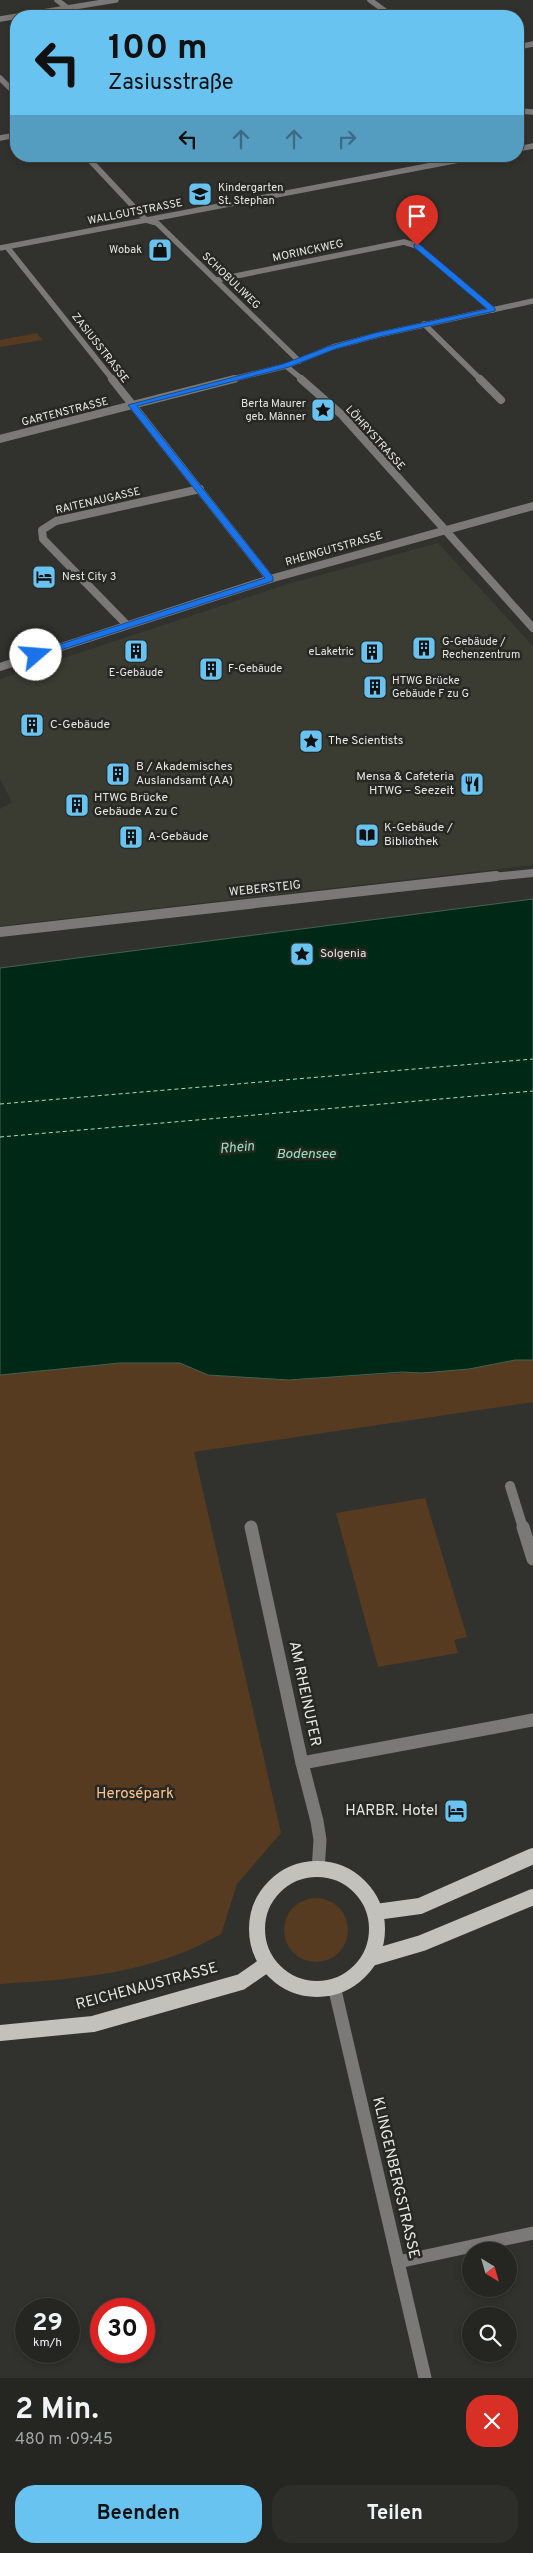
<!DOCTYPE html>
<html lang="de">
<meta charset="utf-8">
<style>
:root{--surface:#252622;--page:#2d2e2a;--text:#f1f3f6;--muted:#a3a5a5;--line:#424340;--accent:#69c3f1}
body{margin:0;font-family:Overpass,sans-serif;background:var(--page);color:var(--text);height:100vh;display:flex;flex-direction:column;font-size:19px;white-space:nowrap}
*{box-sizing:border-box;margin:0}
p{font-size:16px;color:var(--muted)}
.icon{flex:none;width:28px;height:28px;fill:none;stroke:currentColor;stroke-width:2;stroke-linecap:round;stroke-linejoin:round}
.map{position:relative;height:2378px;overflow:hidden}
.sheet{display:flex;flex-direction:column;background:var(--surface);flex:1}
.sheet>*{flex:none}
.top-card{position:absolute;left:10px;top:10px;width:514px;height:152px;border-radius:20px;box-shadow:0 2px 8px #0003,0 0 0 1px var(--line);background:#69c3f1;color:#111;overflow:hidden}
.needle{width:32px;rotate:143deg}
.tools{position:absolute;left:462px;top:2242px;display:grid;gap:10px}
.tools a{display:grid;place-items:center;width:55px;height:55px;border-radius:50%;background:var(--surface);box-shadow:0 2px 8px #0003,0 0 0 1px var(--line);font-size:25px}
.speed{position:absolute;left:15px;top:2298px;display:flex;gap:10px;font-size:25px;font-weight:700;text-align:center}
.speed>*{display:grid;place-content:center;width:65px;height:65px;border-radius:50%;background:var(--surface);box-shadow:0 2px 8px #0003,0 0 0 1px var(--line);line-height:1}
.speed small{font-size:12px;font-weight:400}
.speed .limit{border:8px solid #d22;background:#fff;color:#111}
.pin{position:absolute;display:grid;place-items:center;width:42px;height:42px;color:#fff;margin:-51px -21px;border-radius:50% 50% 50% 0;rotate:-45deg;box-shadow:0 0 5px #0007}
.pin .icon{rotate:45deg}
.me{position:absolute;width:55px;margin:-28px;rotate:72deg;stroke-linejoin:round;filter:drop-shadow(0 0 4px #0008)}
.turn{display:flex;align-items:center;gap:18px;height:105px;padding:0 15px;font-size:22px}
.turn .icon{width:65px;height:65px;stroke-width:2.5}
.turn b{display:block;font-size:35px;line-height:42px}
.lanes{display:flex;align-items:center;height:48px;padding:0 15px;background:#0003;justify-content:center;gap:25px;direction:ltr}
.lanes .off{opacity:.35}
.round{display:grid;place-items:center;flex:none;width:52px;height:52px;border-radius:20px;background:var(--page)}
.overview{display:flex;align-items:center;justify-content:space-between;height:85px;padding:0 15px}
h1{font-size:30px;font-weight:700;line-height:38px}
.primary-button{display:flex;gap:10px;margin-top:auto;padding:10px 15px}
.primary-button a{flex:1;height:58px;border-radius:20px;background:var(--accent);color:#111;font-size:20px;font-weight:700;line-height:58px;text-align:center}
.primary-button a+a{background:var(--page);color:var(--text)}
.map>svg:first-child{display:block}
</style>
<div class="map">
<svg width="533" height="2378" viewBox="0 0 533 2378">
<rect width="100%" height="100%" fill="#31322d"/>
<!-- built -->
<path fill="#3b3c31" d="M438 543 533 646V865L0 926V809L12 802 0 779V679L288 584Z"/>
<!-- green -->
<g fill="#573b20">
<path d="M37 333 42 340 0 347V340Z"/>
<path d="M515 1360H533V1402L194 1452 281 1833 237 1884 221 1934C152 1974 78 1979 0 1984V1375L120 1363H180L208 1375 289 1380 469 1369Z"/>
<path d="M425 1498 467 1637 454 1640 458 1653 378 1667 336 1513Z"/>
<circle cx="316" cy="1930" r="32"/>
</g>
<!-- water -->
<path fill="#002816" stroke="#456154" d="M533 899V1360H515L469 1369 422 1373 402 1372 289 1380 208 1375 180 1363H120L0 1375V968Z"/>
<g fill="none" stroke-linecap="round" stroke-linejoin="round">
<!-- ferry -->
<g stroke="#95e6bb" stroke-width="1" stroke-dasharray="4 3" stroke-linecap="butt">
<path d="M0 1104 533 1059"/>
<path d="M0 1137 533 1091"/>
</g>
<!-- street-far3 -->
<g stroke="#7a7977" stroke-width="5.5">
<path d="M57 0 78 16"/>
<path d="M370 0 392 16"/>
<path d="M0 19 116 0"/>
<path d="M518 47 533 44"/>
<path d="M0 78 16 94"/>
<path d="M518 111 533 112"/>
<path d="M0 138 16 135"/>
<path d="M518 149 533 146"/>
<path d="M86 156 146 220 157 223 299 361"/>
<path d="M7 247 113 380"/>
<path d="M0 248 480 156"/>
<path d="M216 280 404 242 417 246 493 310"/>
<path d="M424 324 481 380"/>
<path d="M286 366 303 380"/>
<path d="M229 380 286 366 333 347 378 335 533 301"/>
</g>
<!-- street-far2 -->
<g stroke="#7a7977" stroke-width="8">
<path d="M112 379 270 579"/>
<path d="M301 379 342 415 533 628"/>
<path d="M480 379 501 400"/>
<path d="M0 439 234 379"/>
<path d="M127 625 43 539 42 530 56 521 200 489"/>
<path d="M0 667 270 579 533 506"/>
<path d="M482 878 533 873"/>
</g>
<!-- street-far1 -->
<g stroke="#7a7977" stroke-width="10">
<path d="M0 932 496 876"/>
<path d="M510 1486 523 1528"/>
</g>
<!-- street -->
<g stroke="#7a7977" stroke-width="13">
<path d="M251 1527 302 1763 317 1821 320 1840 318 1870"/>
<path d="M523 1527 533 1559"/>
<path d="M302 1763 533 1720"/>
<path d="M334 1986 425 2378"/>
<path d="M398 2262 533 2233"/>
</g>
<!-- primary -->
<g stroke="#c3c1bb" stroke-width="16">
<circle cx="317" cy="1929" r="60"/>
<path d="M376 1912 420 1906 533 1856"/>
<path d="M371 1958 422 1943 533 1897"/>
<path d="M0 2033 93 2024 241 1982 267 1964"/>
</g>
</g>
<!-- route -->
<path fill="#1a73e8" stroke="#114b97" d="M414 244H419L495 308V311L379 337 335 349 289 367 137 406 273 577V581L39 657H33V653L265 578 128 405 283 364 330 346 375 333 487 309 414 247Z"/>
<!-- icons -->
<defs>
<g id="school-square" transform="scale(1.25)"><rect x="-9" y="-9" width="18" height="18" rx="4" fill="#69c3f1" stroke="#272823"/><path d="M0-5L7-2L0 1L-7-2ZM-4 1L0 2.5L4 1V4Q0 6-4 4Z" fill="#111"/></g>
<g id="shop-square" transform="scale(1.25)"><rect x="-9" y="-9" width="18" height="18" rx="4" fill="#69c3f1" stroke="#272823"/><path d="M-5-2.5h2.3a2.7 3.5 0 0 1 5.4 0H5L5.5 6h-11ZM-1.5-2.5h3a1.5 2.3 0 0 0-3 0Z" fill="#111"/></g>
<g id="sight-square" transform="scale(1.25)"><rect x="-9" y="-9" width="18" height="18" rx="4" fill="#69c3f1" stroke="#272823"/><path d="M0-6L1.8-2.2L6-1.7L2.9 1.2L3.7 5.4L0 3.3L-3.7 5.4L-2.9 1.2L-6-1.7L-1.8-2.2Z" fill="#111"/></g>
<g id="hotel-square" transform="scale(1.25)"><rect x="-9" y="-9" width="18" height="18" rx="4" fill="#69c3f1" stroke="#272823"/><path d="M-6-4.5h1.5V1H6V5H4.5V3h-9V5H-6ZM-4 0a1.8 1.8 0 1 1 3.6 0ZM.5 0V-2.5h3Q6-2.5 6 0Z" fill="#111"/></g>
<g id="building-square" transform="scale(1.25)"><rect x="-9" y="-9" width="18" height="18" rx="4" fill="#69c3f1" stroke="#272823"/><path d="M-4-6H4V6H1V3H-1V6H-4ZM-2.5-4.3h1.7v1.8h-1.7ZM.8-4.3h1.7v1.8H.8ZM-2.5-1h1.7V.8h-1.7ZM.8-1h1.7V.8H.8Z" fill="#111"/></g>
<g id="restaurant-square" transform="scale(1.25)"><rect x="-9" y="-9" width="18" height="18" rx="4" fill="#69c3f1" stroke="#272823"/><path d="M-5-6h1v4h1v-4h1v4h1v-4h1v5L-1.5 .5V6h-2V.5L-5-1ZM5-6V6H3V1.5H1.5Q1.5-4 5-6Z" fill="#111"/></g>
<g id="library-square" transform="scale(1.25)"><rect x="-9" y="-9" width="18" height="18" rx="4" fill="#69c3f1" stroke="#272823"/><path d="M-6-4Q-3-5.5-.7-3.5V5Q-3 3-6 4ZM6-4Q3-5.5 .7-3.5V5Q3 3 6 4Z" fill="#111"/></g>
</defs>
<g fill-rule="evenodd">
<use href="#school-square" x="200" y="194"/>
<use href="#shop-square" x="160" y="250"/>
<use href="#sight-square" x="323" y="410"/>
<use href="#hotel-square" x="44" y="577"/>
<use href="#building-square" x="424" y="648"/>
<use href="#building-square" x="136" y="651"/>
<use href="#building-square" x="372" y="652"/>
<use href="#building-square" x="211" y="669"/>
<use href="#building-square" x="375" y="687"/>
<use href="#building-square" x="32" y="725"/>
<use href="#sight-square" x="311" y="741"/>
<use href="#building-square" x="118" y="774"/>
<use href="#restaurant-square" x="472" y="784"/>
<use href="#building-square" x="77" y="805"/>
<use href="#library-square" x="367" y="835"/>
<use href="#building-square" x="131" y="837"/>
<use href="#sight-square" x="302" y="954"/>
<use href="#hotel-square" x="456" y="1811"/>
</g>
<g text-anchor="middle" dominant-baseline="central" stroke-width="5" stroke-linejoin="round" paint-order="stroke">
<!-- far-poi labels -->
<g font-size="11" fill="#e7e7e4" stroke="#272823" text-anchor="start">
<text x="218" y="188">Kindergarten<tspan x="218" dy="13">St. Stephan</tspan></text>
<text x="142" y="250" text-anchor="end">Wobak</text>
<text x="306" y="404" text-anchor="end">Berta Maurer<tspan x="306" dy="13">geb. Männer</tspan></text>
<text x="62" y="577">Nest City 3</text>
<text x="442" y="642">G-Gebäude /<tspan x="442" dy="13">Rechenzentrum</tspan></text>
<text x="354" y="652" text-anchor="end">eLaketric</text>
<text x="228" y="669">F-Gebäude</text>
<text x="136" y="673" text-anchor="middle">E-Gebäude</text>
<text x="392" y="681">HTWG Brücke<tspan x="392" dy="13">Gebäude F zu G</tspan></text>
</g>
<!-- far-street labels -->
<g font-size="11" fill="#e7e7e4" stroke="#272823">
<text transform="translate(135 212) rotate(-11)">WALLGUTSTRASSE</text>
<text transform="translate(308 251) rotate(-12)">MORINCKWEG</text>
<text transform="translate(231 281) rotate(44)">SCHOBULIWEG</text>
<text transform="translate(100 348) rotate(52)">ZASIUSSTRASSE</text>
<text transform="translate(65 412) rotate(-14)">GARTENSTRASSE</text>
<text transform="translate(375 438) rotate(48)">LÖHRYSTRASSE</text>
<text transform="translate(98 501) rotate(-13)">RAITENAUGASSE</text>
<text transform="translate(334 549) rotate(-16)">RHEINGUTSTRASSE</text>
</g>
<!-- poi labels -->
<g font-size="12" fill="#e7e7e4" stroke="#272823" text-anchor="start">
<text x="50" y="725">C-Gebäude</text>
<text x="328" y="741">The Scientists</text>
<text x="136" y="767">B / Akademisches<tspan x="136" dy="14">Auslandsamt (AA)</tspan></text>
<text x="454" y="777" text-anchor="end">Mensa &amp; Cafeteria<tspan x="454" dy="14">HTWG – Seezeit</tspan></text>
<text x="94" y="798">HTWG Brücke<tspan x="94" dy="14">Gebäude A zu C</tspan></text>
<text x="384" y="828">K-Gebäude /<tspan x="384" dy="14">Bibliothek</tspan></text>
<text x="148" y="837">A-Gebäude</text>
<text x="320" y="954">Solgenia</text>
</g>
<!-- street labels -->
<g font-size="12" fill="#e7e7e4" stroke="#272823">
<text transform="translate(265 889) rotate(-6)">WEBERSTEIG</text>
</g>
<!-- water labels -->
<g font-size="14" font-style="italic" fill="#95e6bb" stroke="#272823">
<text transform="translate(237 1148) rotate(-5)">Rhein</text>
<text x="306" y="1154">Bodensee</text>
</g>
<!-- near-street labels -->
<g font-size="15" fill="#e7e7e4" stroke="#272823">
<text transform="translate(304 1694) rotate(78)">AM RHEINUFER</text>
<text transform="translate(147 1987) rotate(-15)">REICHENAUSTRASSE</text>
<text transform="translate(395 2178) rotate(77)">KLINGENBERGSTRASSE</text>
</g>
<!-- near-park labels -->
<g font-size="15" fill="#fec28a" stroke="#272823">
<text x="135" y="1794">Herosépark</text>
</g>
<!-- near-poi labels -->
<g font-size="15" fill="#e7e7e4" stroke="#272823" text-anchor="end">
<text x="438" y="1811">HARBR. Hotel</text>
</g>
</g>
</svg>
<div class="tools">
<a><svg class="needle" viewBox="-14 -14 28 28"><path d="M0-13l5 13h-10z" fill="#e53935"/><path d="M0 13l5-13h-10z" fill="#a3a5a5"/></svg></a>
<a><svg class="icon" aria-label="search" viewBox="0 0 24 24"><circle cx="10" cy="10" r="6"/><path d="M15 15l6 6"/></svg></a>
</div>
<div class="speed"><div>29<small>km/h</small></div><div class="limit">30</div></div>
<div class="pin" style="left:417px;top:246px;background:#d93025"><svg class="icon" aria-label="arrive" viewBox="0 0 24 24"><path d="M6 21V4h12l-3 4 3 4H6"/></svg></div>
<svg class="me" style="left:36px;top:655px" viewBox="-20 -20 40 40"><circle r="19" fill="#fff"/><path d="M0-13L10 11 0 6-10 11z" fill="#1a73e8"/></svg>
<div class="top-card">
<div class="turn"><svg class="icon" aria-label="left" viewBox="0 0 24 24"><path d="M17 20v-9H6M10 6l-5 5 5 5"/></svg><div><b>100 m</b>Zasiusstraße</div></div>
<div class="lanes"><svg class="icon" aria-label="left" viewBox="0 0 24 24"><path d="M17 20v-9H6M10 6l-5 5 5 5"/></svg><svg class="icon off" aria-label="ahead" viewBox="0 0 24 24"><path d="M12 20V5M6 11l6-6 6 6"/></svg><svg class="icon off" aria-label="ahead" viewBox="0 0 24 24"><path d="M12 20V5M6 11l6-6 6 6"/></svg><svg class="icon off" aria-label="right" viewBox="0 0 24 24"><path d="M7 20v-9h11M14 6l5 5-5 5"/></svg></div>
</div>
</div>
<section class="sheet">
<div class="overview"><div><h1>2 Min.</h1><p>480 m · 09:45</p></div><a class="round" style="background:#d93025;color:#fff"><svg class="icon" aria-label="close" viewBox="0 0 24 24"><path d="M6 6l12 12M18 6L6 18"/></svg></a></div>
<div class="primary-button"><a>Beenden</a><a>Teilen</a></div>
</section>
